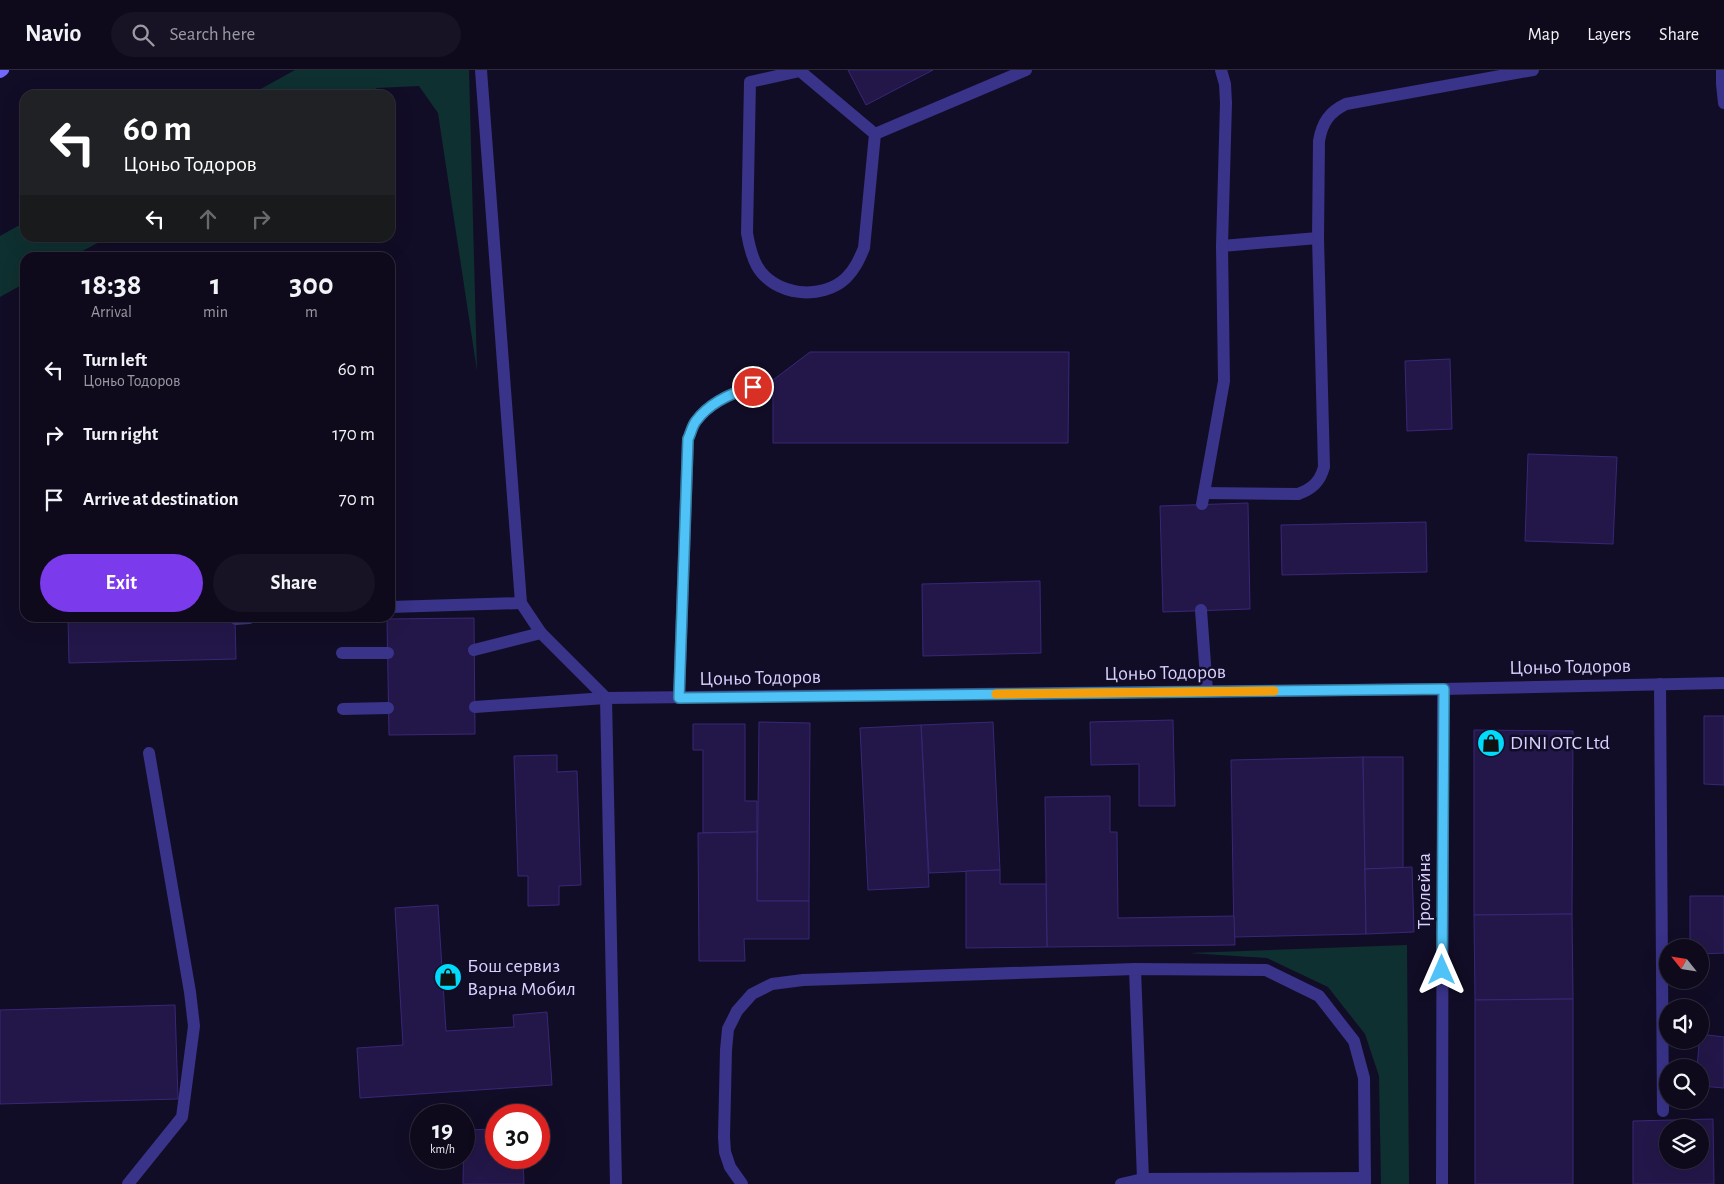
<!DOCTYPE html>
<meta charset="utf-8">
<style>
:root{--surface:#0e0a1c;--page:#171325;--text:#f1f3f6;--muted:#9b9aa3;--line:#2e2b3b;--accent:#7c3aed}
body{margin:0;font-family:"Alegreya Sans",sans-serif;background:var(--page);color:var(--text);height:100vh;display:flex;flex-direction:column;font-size:19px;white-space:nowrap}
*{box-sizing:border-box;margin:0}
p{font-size:16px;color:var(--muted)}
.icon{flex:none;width:28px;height:28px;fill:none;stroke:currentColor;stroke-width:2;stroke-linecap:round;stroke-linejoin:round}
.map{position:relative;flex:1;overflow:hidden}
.drawer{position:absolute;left:20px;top:182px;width:375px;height:370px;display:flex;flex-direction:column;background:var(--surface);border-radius:15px;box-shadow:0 5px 20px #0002,0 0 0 1px var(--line)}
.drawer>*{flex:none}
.hud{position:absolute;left:20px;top:20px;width:375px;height:152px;border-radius:15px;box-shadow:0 5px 20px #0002,0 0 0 1px var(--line);background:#202124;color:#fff;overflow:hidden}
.needle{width:32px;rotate:300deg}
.controls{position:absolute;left:1659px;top:869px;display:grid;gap:10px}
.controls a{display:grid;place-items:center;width:50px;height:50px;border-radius:50%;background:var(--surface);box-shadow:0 5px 20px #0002,0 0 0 1px var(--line);font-size:25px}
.speed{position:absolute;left:410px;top:1034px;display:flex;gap:10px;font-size:25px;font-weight:700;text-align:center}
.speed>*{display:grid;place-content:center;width:65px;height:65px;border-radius:50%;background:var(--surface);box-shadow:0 5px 20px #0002,0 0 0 1px var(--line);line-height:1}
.speed small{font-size:12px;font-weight:400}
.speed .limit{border:8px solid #d22;background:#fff;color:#111}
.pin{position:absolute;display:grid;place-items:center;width:42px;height:42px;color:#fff;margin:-21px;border:2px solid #fff;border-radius:50%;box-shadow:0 1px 5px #0007}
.me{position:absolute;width:55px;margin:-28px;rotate:0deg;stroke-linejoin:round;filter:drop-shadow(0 0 4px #0008)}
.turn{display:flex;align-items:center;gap:18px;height:105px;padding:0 20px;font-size:22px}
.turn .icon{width:65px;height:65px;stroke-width:2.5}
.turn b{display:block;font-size:35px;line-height:42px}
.lanes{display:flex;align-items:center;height:48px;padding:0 20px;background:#0003;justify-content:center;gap:25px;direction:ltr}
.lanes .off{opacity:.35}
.eta{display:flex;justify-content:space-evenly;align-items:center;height:85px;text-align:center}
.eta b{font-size:30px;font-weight:600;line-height:35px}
.cta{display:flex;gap:10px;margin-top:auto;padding:10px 20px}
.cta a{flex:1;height:58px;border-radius:30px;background:var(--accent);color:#fff;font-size:20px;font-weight:600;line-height:58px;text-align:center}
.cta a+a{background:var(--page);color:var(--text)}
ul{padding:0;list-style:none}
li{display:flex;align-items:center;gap:15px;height:65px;padding:0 20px}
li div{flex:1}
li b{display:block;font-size:19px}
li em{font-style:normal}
header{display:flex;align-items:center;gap:30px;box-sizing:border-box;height:70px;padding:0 25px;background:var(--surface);border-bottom:1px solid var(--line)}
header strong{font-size:24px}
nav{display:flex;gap:28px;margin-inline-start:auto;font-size:18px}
.search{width:350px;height:45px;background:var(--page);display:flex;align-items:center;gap:12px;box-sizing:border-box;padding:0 18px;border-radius:28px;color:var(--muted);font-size:19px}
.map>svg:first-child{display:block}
</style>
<header>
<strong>Navio</strong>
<div class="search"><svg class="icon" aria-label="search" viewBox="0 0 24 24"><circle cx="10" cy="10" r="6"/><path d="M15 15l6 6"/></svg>Search here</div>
<nav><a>Map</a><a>Layers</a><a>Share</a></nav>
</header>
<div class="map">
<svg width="1724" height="1114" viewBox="0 0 1724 1114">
<rect width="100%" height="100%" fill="#120d26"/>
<!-- green -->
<g fill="#0f3030">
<path d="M295 0H469L477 301 438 43 419 16 377 18 363 25H250Z"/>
<path d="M25 152V168H107L71 187 25 188V213L0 227V166Z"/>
<path d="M1407 875 1409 1114H1381L1379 1006 1365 964 1328 917 1267 888 1189 883Z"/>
</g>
<!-- building -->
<g fill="#231749" stroke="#392777" fill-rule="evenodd">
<path d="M848 0H933L866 35Z"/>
<path d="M810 282H1069L1068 373H773V310Z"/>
<path d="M1450 289 1452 359 1407 361 1405 291Z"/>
<path d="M1528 384 1617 387 1613 474 1525 471Z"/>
<path d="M1248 433 1250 539 1163 542 1160 436Z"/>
<path d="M1426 452 1427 502 1282 505 1281 455Z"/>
<path d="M1040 511 1041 583 923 586 922 514Z"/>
<path d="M68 548H235L236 589 69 593Z"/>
<path d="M474 548 475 664 389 665 387 549Z"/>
<path d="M1704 646H1724V715L1704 714Z"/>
<path d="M1173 650 1175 736H1139V694L1091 695 1090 652Z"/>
<path d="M759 652 810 653 809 831H757Z"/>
<path d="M993 652 1000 800 929 803 921 655Z"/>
<path d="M693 654H745V731H757V762L703 763V680H693Z"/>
<path d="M921 655 929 817 868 820 860 658Z"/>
<path d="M1474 660 1573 661 1572 844 1474 845Z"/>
<path d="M557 685V702L577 701 581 815 559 816V835L528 836V806H518L514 686Z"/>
<path d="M1363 687 1366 864 1234 867 1231 690Z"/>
<path d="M1363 687H1403V798L1365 799Z"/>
<path d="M1110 726V762H1117L1118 848 1234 846 1235 875 1047 877 1045 727Z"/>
<path d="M757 762V831H809V869H744L745 891H699L698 763Z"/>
<path d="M1412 797 1414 862 1366 864 1365 799Z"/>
<path d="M1000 800V814H1046L1047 877 966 878V801Z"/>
<path d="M1690 826H1724V883L1700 884V878H1690Z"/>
<path d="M438 835 446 961 514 957 513 945 547 942 552 1015 360 1028 357 978 403 975 395 838Z"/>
<path d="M1572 844 1573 929 1475 930 1474 845Z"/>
<path d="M1573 929V1114H1475V930Z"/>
<path d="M175 935 178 1029 0 1034V940Z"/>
<path d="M1700 964 1724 967V1018L1700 1016V998H1697Z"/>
<path d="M1713 1049 1714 1114H1633V1051ZM1668 1058H1700V1090H1668Z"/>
<path d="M496 1059V1088H523L524 1114H463L464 1060Z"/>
</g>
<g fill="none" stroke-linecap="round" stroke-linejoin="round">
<!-- lane -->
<g stroke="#393389" stroke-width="12">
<path d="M481 0 521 533 541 563 606 628 616 1114"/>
<path d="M1722 0V14L1724 33"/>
<path d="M800 1 875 64 864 178C859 190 855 199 846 208 822 231 774 226 757 196 751 185 749 175 747 163L750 12Z"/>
<path d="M875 64 1026 0"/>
<path d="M1222 176 1318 168"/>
<path d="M1204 423 1298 424C1312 419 1320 412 1324 397L1318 168 1319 71C1322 53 1329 42 1346 34L1533 0"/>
<path d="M1202 434 1224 311 1222 176 1226 33 1225 14 1221 0"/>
<path d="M390 537 521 533"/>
<path d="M1201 540 1207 621"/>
<path d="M236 549 249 548"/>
<path d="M474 580 541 563"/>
<path d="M342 583H388"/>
<path d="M1660 614 1663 1041"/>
<path d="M679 628 688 369C691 363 692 356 696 351 710 332 731 323 753 317"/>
<path d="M475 637 606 628"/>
<path d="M343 639 388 638"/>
<path d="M1135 899 1143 1109"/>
<path d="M128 1114 182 1047 194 956 190 922 149 683"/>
<path d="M742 1114 730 1097 725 1082 724 1067 726 980 728 959 737 941 752 924 772 914 803 910 1135 899 1266 900 1319 926 1354 971 1364 1008 1365 1114"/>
<path d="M1121 1114 1143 1109 1365 1108"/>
</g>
<!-- street -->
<g stroke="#393389" stroke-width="12">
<path d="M606 628 1443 619 1724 613"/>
<path d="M1442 1114 1443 619"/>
</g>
<!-- secondary -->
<path stroke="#7168ff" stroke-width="12" d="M0 2 3 0"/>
</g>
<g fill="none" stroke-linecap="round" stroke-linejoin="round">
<!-- route casing -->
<g stroke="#337fa1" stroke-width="12">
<path id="route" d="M753 317C731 323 710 332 696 351 692 356 691 363 688 369L679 628 1444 619 1442 900"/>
</g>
<!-- route -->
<use href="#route" stroke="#4fc3f7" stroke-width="9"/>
<!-- slow -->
<path stroke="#f59e0b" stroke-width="9" d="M996 624 1274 621"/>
</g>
<!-- icons -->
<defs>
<g id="shop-disc" transform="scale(1.4375)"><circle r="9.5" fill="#00dbfc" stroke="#120d26"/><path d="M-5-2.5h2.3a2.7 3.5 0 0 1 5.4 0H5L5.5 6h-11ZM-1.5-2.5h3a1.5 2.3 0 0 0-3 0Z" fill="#111"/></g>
</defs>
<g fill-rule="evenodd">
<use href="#shop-disc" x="1491" y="673"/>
<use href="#shop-disc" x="448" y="907"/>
</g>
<g text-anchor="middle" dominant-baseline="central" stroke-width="5" stroke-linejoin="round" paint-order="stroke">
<!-- street labels -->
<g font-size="20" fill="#d8d1ff" stroke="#120d26">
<text transform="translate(1570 597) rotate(-1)">Цоньо Тодоров</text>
<text transform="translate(1165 603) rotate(-1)">Цоньо Тодоров</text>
<text transform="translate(760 608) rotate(-1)">Цоньо Тодоров</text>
<text transform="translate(1424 821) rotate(-90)">Тролейна</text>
</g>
<!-- poi labels -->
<g font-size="20" fill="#d8d1ff" stroke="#120d26" text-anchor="start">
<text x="1510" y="673">DINI OTC Ltd</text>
<text x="467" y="896">Бош сервиз<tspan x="467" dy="23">Варна Мобил</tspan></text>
</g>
</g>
</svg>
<div class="controls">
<a><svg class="needle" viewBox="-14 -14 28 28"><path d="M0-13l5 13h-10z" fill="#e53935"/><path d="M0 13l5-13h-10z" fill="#9b9aa3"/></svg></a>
<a><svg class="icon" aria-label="sound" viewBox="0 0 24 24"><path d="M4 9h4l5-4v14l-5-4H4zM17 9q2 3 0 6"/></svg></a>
<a><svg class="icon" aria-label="search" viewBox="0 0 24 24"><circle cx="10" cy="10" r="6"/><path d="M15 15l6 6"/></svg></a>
<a><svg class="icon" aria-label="layers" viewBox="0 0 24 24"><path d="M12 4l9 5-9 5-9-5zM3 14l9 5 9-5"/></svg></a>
</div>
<div class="speed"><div>19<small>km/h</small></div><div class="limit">30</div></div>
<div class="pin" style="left:753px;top:317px;background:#d93025"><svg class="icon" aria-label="arrive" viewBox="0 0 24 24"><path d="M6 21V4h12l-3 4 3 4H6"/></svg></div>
<svg class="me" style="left:1442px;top:900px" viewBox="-20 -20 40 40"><path d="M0-17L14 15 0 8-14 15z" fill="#4fc3f7" stroke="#fff" stroke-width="4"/></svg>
<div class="hud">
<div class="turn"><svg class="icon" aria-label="left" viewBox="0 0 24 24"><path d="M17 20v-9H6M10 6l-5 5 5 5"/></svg><div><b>60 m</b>Цоньо Тодоров</div></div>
<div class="lanes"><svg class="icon" aria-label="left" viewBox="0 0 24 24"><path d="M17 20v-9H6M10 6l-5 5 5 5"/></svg><svg class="icon off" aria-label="ahead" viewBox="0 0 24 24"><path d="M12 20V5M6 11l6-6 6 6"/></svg><svg class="icon off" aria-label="right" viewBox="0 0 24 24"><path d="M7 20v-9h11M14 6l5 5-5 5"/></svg></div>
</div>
<section class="drawer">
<div class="eta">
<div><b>18:38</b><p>Arrival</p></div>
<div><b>1</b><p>min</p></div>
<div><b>300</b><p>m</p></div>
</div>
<ul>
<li><svg class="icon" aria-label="left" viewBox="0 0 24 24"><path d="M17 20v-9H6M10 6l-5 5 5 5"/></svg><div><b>Turn left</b><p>Цоньо Тодоров</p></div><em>60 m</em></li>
<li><svg class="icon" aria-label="right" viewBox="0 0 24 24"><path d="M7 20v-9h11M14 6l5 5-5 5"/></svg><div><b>Turn right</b></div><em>170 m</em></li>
<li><svg class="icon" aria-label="arrive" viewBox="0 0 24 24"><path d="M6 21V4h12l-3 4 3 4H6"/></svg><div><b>Arrive at destination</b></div><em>70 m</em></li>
</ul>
<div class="cta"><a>Exit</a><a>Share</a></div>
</section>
</div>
